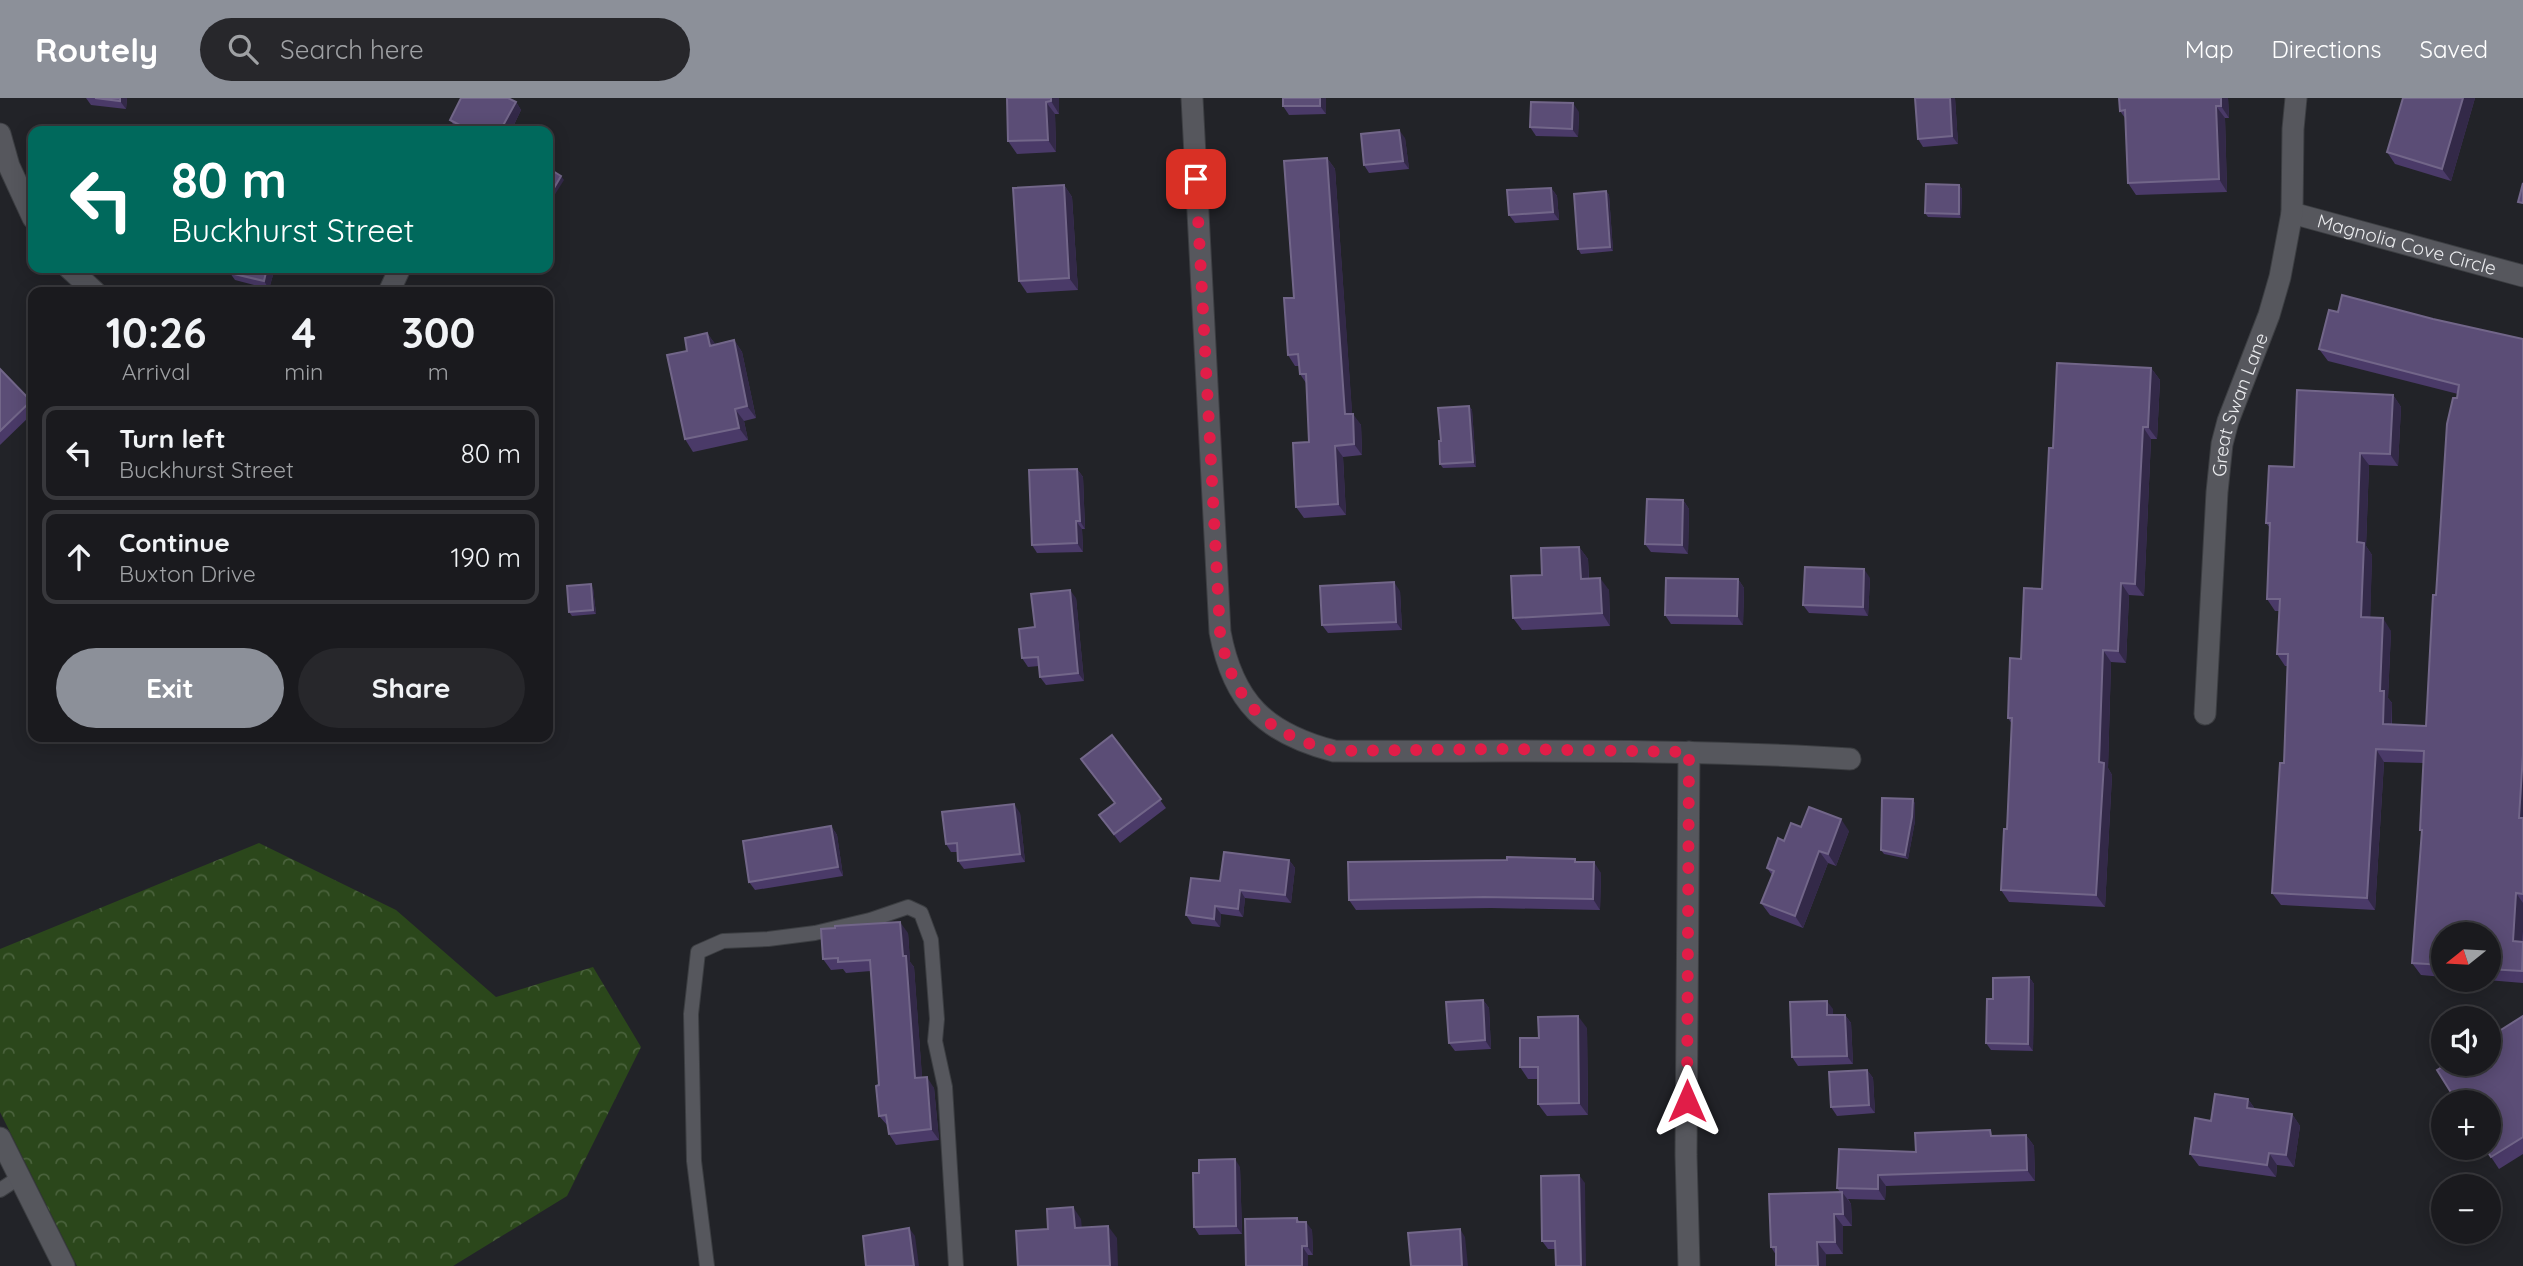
<!DOCTYPE html>
<meta charset="utf-8">
<style>
:root{--surface:#1a1a1e;--page:#27272b;--text:#f1f3f6;--muted:#9fa1a4;--line:#38383c;--accent:#8c9099}
body{margin:0;font-family:Quicksand,sans-serif;background:var(--page);color:var(--text);height:100vh;display:flex;flex-direction:column;font-size:26px;white-space:nowrap}
*{box-sizing:border-box;margin:0}
p{font-size:23px;color:var(--muted)}
.icon{flex:none;width:38px;height:38px;fill:none;stroke:currentColor;stroke-width:2;stroke-linecap:round;stroke-linejoin:round}
.map{position:relative;flex:1;overflow:hidden}
.drawer{position:absolute;left:28px;top:189px;width:525px;height:455px;display:flex;flex-direction:column;background:var(--surface);border-radius:14px;box-shadow:0 4px 18px #0003,0 0 0 2px var(--line)}
.drawer>*{flex:none}
.hud{position:absolute;left:28px;top:28px;width:525px;height:147px;border-radius:14px;box-shadow:0 4px 18px #0003,0 0 0 2px var(--line);background:#00695c;color:#fff;overflow:hidden}
.needle{width:46px;rotate:252deg}
.tools{position:absolute;left:2431px;top:824px;display:grid;gap:14px}
.tools a{display:grid;place-items:center;width:70px;height:70px;border-radius:50%;background:var(--surface);box-shadow:0 4px 18px #0003,0 0 0 2px var(--line);font-size:35px}
.pin{position:absolute;display:grid;place-items:center;width:60px;height:60px;color:#fff;margin:-30px;border-radius:14px;box-shadow:0 4px 10px #0006}
.me{position:absolute;width:77px;margin:-38px;rotate:0deg;stroke-linejoin:round;filter:drop-shadow(0 0 5px #0008)}
.turn{display:flex;align-items:center;gap:24px;height:147px;padding:0 28px;font-size:32px}
.turn .icon{width:91px;height:91px;stroke-width:2.5}
.turn b{display:block;font-size:49px;line-height:60px}
.eta{display:flex;justify-content:space-evenly;align-items:center;height:119px;text-align:center}
.eta b{font-size:42px;font-weight:800;line-height:49px}
.primary-button{display:flex;gap:14px;margin-top:auto;padding:14px 28px}
.primary-button a{flex:1;height:80px;border-radius:42px;background:var(--accent);color:#fff;font-size:28px;font-weight:800;line-height:80px;text-align:center}
.primary-button a+a{background:var(--page);color:var(--text)}
ul{padding:0;list-style:none}
li{display:flex;align-items:center;gap:21px;height:94px;margin:0 14px 10px;padding:0 14px;border:4px solid var(--line);border-radius:14px}
li div{flex:1}
li b{display:block;font-size:26px}
li em{font-style:normal}
header{display:flex;align-items:center;gap:42px;box-sizing:border-box;height:98px;padding:0 35px;background:var(--accent);color:#fff}
header strong{font-size:33px}
nav{display:flex;gap:38px;margin-inline-start:auto;font-size:24px}
.search{width:490px;height:63px;background:var(--page);display:flex;align-items:center;gap:18px;box-sizing:border-box;padding:0 24px;border-radius:38px;color:var(--muted);font-size:26px}
.map>svg:first-child{display:block}
</style>
<header>
<strong>Routely</strong>
<div class="search"><svg class="icon" aria-label="search" viewBox="0 0 24 24"><circle cx="10" cy="10" r="6"/><path d="M15 15l6 6"/></svg>Search here</div>
<nav><a>Map</a><a>Directions</a><a>Saved</a></nav>
</header>
<div class="map">
<svg width="2523" height="1168" viewBox="0 0 2523 1168">
<defs>
<pattern id="forest-crowns" width="20" height="18" patternUnits="userSpaceOnUse" patternTransform="scale(1.75)"><rect width="20" height="18" fill="#2b471b"/><path d="M2 6a3 3 0 1 1 6 0M12 15a3 3 0 1 1 6 0" fill="none" stroke="#4a623c"/></pattern>
</defs>
<rect width="100%" height="100%" fill="#222328"/>
<!-- forest -->
<path fill="url(#forest-crowns)" d="M259 745 396 812 496 899 593 869 641 949 567 1098 453 1168H77L0 1014V851Z"/>
<g fill="none" stroke-linecap="round" stroke-linejoin="round">
<!-- lane casing -->
<g stroke="#3c3e42" stroke-width="16">
<g id="lane">
<path d="M0 1092 20 1079"/>
<path d="M707 1168 694 1063 691 916 698 854 723 843 768 841 815 835 870 822 908 809 921 815 931 842 937 921 935 943 945 989 956 1168"/>
</g>
</g>
<!-- street casing -->
<g stroke="#3c3e42" stroke-width="23">
<g id="street">
<path d="M1192 0 1220 534C1233 604 1265 635 1334 653 1506 654 1678 650 1850 661"/>
<path d="M0 36 9 68 33 120"/>
<path id="s1" d="M2292 115 2523 178"/>
<path d="M69 170 95 194"/>
<path d="M389 194 400 170"/>
<path id="s2" d="M2205 616 2217 394 2222 346 2228 323 2269 217 2280 179 2292 115 2293 31 2296 0"/>
<path d="M1689 1168 1686 1057 1689 654"/>
</g>
</g>
<!-- secondary casing -->
<g stroke="#3c3e42" stroke-width="23">
<path id="secondary" d="M0 1040 64 1168"/>
</g>
<!-- lane -->
<use href="#lane" stroke="#56575d" stroke-width="14"/>
<!-- street -->
<use href="#street" stroke="#56575d" stroke-width="21"/>
<!-- secondary -->
<use href="#secondary" stroke="#56575d" stroke-width="21"/>
</g>
<!-- wall -->
<g fill="#4a3a68">
<path d="M86 0H127L126 11 91 7Z"/>
<path d="M1007 0H1059V16H1055L1056 54 1017 56 1008 43Z"/>
<path d="M1283 0H1326V16L1289 17 1283 8Z"/>
<path d="M1955 0 1958 46 1923 49 1918 41Z"/>
<path d="M2119 0H2228L2229 20H2225L2227 94 2136 97 2128 85 2125 20 2120 13Z"/>
<path d="M2403 0H2475L2451 83 2395 66 2387 54Z"/>
<path d="M516 4 521 12 511 33H461L456 30 450 22Z"/>
<path d="M1579 14 1578 39 1536 38 1530 29Z"/>
<path d="M1405 40 1409 71 1369 75 1364 67Z"/>
<path d="M1327 60 1335 71 1352 316 1361 327 1362 357 1343 359 1346 417 1304 420 1296 409 1309 344 1306 285 1300 276 1299 268H1295L1288 257 1294 200Z"/>
<path d="M1064 87 1072 99 1078 192 1027 195 1019 183Z"/>
<path d="M1959 87 1962 91 1961 120 1928 119 1925 115Z"/>
<path d="M1551 90 1557 98 1559 122 1515 125 1509 117Z"/>
<path d="M1606 93 1609 97 1613 153 1581 156 1578 151Z"/>
<path d="M231 170H275L269 191 235 182 230 175Z"/>
<path d="M2338 214 2433 221 2523 241V885L2487 882H2488V836H2443V879L2421 877 2412 865 2422 735 2420 732 2424 665 2384 664 2375 812 2281 807 2272 795 2284 665 2287 568H2285L2277 556 2279 513H2275L2267 501 2270 430 2266 425 2294 369 2393 297 2401 309 2398 368 2369 367 2366 448 2372 457 2370 520 2391 533 2388 600 2392 605V626L2426 628 2436 497 2458 296 2328 263 2319 251Z"/>
<path d="M707 235 715 246 734 242 742 254 756 320 744 323 748 342 693 354 685 341 687 253Z"/>
<path d="M2151 270 2160 282 2157 341H2151L2144 498 2129 497 2126 565 2111 564 2108 670 2112 677 2105 809 2009 804 2001 792 2007 731 2012 626 2008 620 2021 561 2042 491 2053 350Z"/>
<path d="M0 271 33 306V315L0 347Z"/>
<path d="M1469 308 1472 312 1476 369 1443 370 1440 366 1441 343Z"/>
<path d="M1077 371 1083 379 1085 431H1082L1083 454 1037 455 1032 447Z"/>
<path d="M1683 402 1689 411 1688 456 1651 454 1645 446Z"/>
<path d="M1579 449 1588 461 1589 481 1609 492 1610 528 1522 532 1513 520 1542 477Z"/>
<path d="M1870 480 1868 518 1809 515 1803 507Z"/>
<path d="M1738 481 1744 490 1743 527 1671 526 1665 517Z"/>
<path d="M593 490 596 516 572 518 569 514Z"/>
<path d="M1400 493 1402 532 1328 535 1322 527Z"/>
<path d="M1076 500 1084 583 1046 587 1040 579 1039 568 1028 569 1022 560 1035 529Z"/>
<path d="M1112 637 1166 710 1120 745 1099 717 1115 705Z"/>
<path d="M1913 701 1915 706V723L1908 761 1884 756 1881 752Z"/>
<path d="M1020 715 1025 764 964 771 958 763 957 754H951L946 746Z"/>
<path d="M831 728 837 737 843 778 755 792 749 784Z"/>
<path d="M1801 729 1849 733 1836 768 1828 765 1803 830 1770 817 1761 805 1772 777 1767 770Z"/>
<path d="M1289 762 1295 770 1291 805 1245 800 1243 819 1221 816 1220 829 1192 826 1186 817 1220 783Z"/>
<path d="M1578 764 1601 775 1600 812 1491 810 1356 812 1349 802Z"/>
<path d="M908 835 910 864 914 869 922 980 934 990 939 1042 896 1047 889 1036 888 1028 879 1018V987L871 873 846 875 843 871 831 872 823 861Z"/>
<path d="M2029 879 2034 886 2033 953 1991 952 1986 945 1993 901Z"/>
<path d="M1483 902 1489 910 1491 951 1455 953 1449 945Z"/>
<path d="M1833 911V917H1845L1851 925 1853 966 1798 968 1792 959Z"/>
<path d="M2523 918V1056L2499 1071 2485 1050Z"/>
<path d="M1587 930 1588 1017 1547 1018 1538 1006V981H1528L1520 969 1539 940Z"/>
<path d="M1867 972 1873 980 1875 1015 1837 1018 1831 1009Z"/>
<path d="M2248 1001 2255 1011 2292 1016 2300 1028 2294 1069 2277 1067 2276 1079 2199 1068 2190 1056 2211 1023Z"/>
<path d="M2026 1037 2034 1048 2035 1083 1886 1088 1885 1102 1848 1101 1851 1106 1852 1128H1843V1156L1776 1157 1771 1149 1840 1094 1837 1090 1916 1054 1994 1038Z"/>
<path d="M1240 1069 1242 1136 1199 1137 1194 1129Z"/>
<path d="M1585 1085 1555 1151H1548L1542 1143Z"/>
<path d="M1297 1120 1300 1124 1312 1132 1313 1157H1308V1168H1246Z"/>
</g>
<!-- shaded-wall -->
<g fill="#332948">
<path d="M120 0H127L126 11 120 3Z"/>
<path d="M1051 0H1059V16L1051 3Z"/>
<path d="M1320 0H1326V16L1320 8Z"/>
<path d="M1950 0H1955L1958 46 1952 38Z"/>
<path d="M2221 0H2228L2229 20 2221 8Z"/>
<path d="M2463 0H2475L2451 83 2442 71Z"/>
<path d="M516 4 521 12 511 33H500Z"/>
<path d="M1046 4 1055 16 1056 54 1048 42Z"/>
<path d="M1573 5 1579 14 1578 39 1572 31Z"/>
<path d="M2216 8 2225 20 2227 94 2219 81Z"/>
<path d="M1399 32 1405 40 1409 71 1403 63Z"/>
<path d="M1327 60 1335 71 1353 327 1345 316Z"/>
<path d="M561 78 564 82 552 101 550 97Z"/>
<path d="M1064 87 1072 99 1078 192 1069 180Z"/>
<path d="M1959 87 1962 91 1961 120 1959 116Z"/>
<path d="M1551 90 1557 98 1559 122 1553 114Z"/>
<path d="M1606 93 1609 97 1613 153 1610 149Z"/>
<path d="M267 170H275L269 191 264 183Z"/>
<path d="M707 235 716 247 710 248Z"/>
<path d="M734 242 742 254 756 320 747 308Z"/>
<path d="M2151 270 2160 282 2157 341 2148 329Z"/>
<path d="M2393 297 2401 309 2398 368 2390 356Z"/>
<path d="M1469 308 1472 312 1476 369 1473 364Z"/>
<path d="M735 311 744 323 748 342 739 330Z"/>
<path d="M1353 316 1361 327 1362 357 1354 346Z"/>
<path d="M2143 329 2151 341 2144 498 2135 486Z"/>
<path d="M1335 348 1343 359 1346 417 1338 406Z"/>
<path d="M2360 355 2369 367 2366 448 2372 457 2370 531 2361 519 2357 444Z"/>
<path d="M1077 371 1083 379 1085 431 1080 423Z"/>
<path d="M1683 402 1689 411 1688 456 1682 447Z"/>
<path d="M1076 423 1082 431 1083 454 1077 445Z"/>
<path d="M1579 449 1588 461 1589 493 1581 481Z"/>
<path d="M1864 471 1870 480 1868 518 1863 509Z"/>
<path d="M1600 480 1609 492 1610 528 1602 515Z"/>
<path d="M1738 481 1744 490 1743 527 1737 518Z"/>
<path d="M1394 484 1400 493 1402 532 1396 524Z"/>
<path d="M2121 485 2129 497 2126 565 2118 553Z"/>
<path d="M591 486 593 490 596 516 593 512Z"/>
<path d="M1070 492 1076 500 1084 583 1078 575Z"/>
<path d="M2383 520 2391 533 2388 600 2392 605 2391 638 2383 626 2380 593Z"/>
<path d="M2103 552 2111 564 2108 670 2112 677 2105 809 2096 797Z"/>
<path d="M2376 651 2384 664 2375 812 2367 800Z"/>
<path d="M2522 656 2523 657V725L2519 720Z"/>
<path d="M1913 701 1915 706V723L1908 761 1905 757Z"/>
<path d="M1014 706 1020 715 1025 764 1020 756Z"/>
<path d="M1841 721 1849 733 1836 768 1828 756Z"/>
<path d="M831 728 837 737 843 778 838 769Z"/>
<path d="M1819 753 1828 765 1803 830 1795 818Z"/>
<path d="M1289 762 1295 770 1291 805 1285 797Z"/>
<path d="M1594 764 1601 775 1600 812 1593 801Z"/>
<path d="M1240 792 1245 800 1243 819 1238 811Z"/>
<path d="M2516 795 2523 805V833L2521 855 2513 843Z"/>
<path d="M1215 808 1221 816 1220 829 1214 821Z"/>
<path d="M900 824 908 835 910 864 914 869 923 991 915 980Z"/>
<path d="M2029 879 2034 886 2033 953 2028 946Z"/>
<path d="M1483 902 1489 910 1491 951 1485 942Z"/>
<path d="M1827 903 1833 911V926L1827 917Z"/>
<path d="M1845 917 1851 925 1853 966 1847 958Z"/>
<path d="M1578 918 1587 930 1588 1017 1579 1005Z"/>
<path d="M1867 972 1873 980 1875 1015 1869 1007Z"/>
<path d="M927 979 934 990 939 1042 931 1031Z"/>
<path d="M2248 1001 2256 1013 2247 1010Z"/>
<path d="M2292 1016 2300 1028 2294 1069 2286 1057Z"/>
<path d="M2026 1037 2034 1048 2035 1083 2027 1072Z"/>
<path d="M2269 1055 2277 1067 2276 1079 2267 1067Z"/>
<path d="M1235 1061 1240 1069 1242 1136 1236 1128Z"/>
<path d="M1579 1077 1585 1085 1586 1168H1581Z"/>
<path d="M1878 1077 1886 1088 1885 1102 1878 1091Z"/>
<path d="M1842 1094 1851 1106 1852 1128 1843 1116Z"/>
<path d="M1073 1109 1081 1121 1083 1142 1075 1130Z"/>
<path d="M1834 1116 1843 1128V1156L1835 1144Z"/>
<path d="M1306 1124 1312 1132 1313 1157 1307 1148Z"/>
<path d="M1108 1128 1117 1140 1118 1168H1110Z"/>
<path d="M909 1130 915 1138 919 1168H914Z"/>
<path d="M1460 1131 1465 1139 1468 1168H1462Z"/>
<path d="M1817 1144 1826 1156V1168H1818Z"/>
<path d="M1302 1148 1308 1157V1168H1302Z"/>
</g>
<!-- building -->
<g fill="#5b4d76" stroke="#726689" stroke-width="2">
<path d="M95 0H120V3Z"/>
<path d="M461 0H508L516 4 500 33H471L450 22Z"/>
<path d="M1007 0H1051V3L1046 4 1048 42 1008 43Z"/>
<rect x="1283" y="0" width="37" height="8"/>
<path d="M1915 0H1950L1952 38 1918 41Z"/>
<path d="M2119 0H2221V8H2216L2219 81 2128 85 2125 12 2120 13Z"/>
<path d="M2403 0H2463L2442 71 2387 54Z"/>
<path d="M1531 4 1573 5 1572 31 1530 29Z"/>
<path d="M1399 32 1403 63 1364 67 1361 36Z"/>
<path d="M1327 60 1345 316H1353L1354 346 1335 348 1338 406 1296 409 1293 345 1309 344 1306 276H1300L1298 256 1288 257 1284 200H1294L1284 63Z"/>
<path d="M548 70 561 78 550 97 548 96Z"/>
<path d="M2523 85V105L2518 104Z"/>
<path d="M1926 86 1959 87V116L1925 115Z"/>
<path d="M1064 87 1069 180 1019 183 1013 90Z"/>
<path d="M1551 90 1553 114 1509 117 1507 92Z"/>
<path d="M1606 93 1610 149 1578 151 1574 96Z"/>
<path d="M231 170H267L264 183 230 175Z"/>
<path d="M2342 197 2433 221 2523 241V656L2519 720H2523V796L2516 795 2513 843 2523 844 2522 873 2488 871V836H2443V867L2412 865 2422 732H2420L2424 653 2376 651 2367 800 2272 795 2280 665H2284L2288 556H2277L2280 501H2267L2270 425H2266L2269 368 2294 369 2297 292 2393 297 2390 356 2360 355 2357 444 2364 445 2361 519 2383 520 2380 593H2384L2383 626 2426 628 2433 497H2436L2447 326 2453 300H2457L2459 287 2319 251 2329 212 2338 214Z"/>
<path d="M707 235 710 248 734 242 747 308 735 311 739 330 685 341 667 257 687 253 685 240Z"/>
<path d="M2057 265 2151 270 2148 329H2143L2135 486 2121 485 2118 553 2103 552 2099 664 2104 665 2096 797 2001 792 2004 731H2007L2012 620H2008L2010 560 2021 561 2024 490 2042 491 2049 350H2053Z"/>
<path d="M0 271 31 303 0 333Z"/>
<path d="M1469 308 1473 364 1440 366 1439 343H1441L1438 310Z"/>
<path d="M1077 371 1080 423H1076L1077 445 1032 447 1029 372Z"/>
<path d="M1647 401 1683 402 1682 447 1645 446Z"/>
<path d="M1579 449 1581 481 1600 480 1602 515 1513 520 1511 478 1542 477 1541 450Z"/>
<path d="M1805 469 1864 471 1863 509 1803 507Z"/>
<path d="M1666 480 1738 481 1737 518 1665 517Z"/>
<path d="M1394 484 1396 524 1322 527 1320 488Z"/>
<path d="M591 486 593 512 569 514 567 488Z"/>
<path d="M1070 492 1078 575 1040 579 1038 559 1022 560 1019 531 1035 529 1031 496Z"/>
<path d="M1112 637 1161 701 1114 736 1099 717 1115 705 1081 661Z"/>
<path d="M1882 700 1913 701 1912 719 1905 757 1881 752Z"/>
<path d="M1014 706 1020 756 958 763 957 745 946 746 942 714Z"/>
<path d="M1809 709 1841 721 1828 756 1819 753 1795 818 1761 805 1774 773 1767 770 1778 740 1784 743 1791 725 1801 729Z"/>
<path d="M831 728 838 769 749 784 743 743Z"/>
<path d="M1224 754 1289 762 1285 797 1240 792 1238 811 1215 808 1214 821 1186 817 1191 780 1220 783Z"/>
<path d="M1507 759 1575 761V764H1594L1593 801 1484 799 1349 802 1348 764 1507 762Z"/>
<path d="M900 824 903 858H906L915 980 927 979 931 1031 889 1036 886 1017 879 1018 876 988 879 987 870 862 838 864V860L823 861 821 831 835 830V828Z"/>
<path d="M2029 879 2028 946 1986 945 1987 901H1993V880Z"/>
<path d="M1483 902 1485 942 1449 945 1446 904Z"/>
<path d="M1827 903V917H1845L1847 958 1792 959 1790 904Z"/>
<path d="M1578 918 1579 1005 1538 1006V969H1520V940H1539L1538 919Z"/>
<path d="M2523 918V1039L2491 1059 2485 1050H2488V1004H2457L2437 972 2447 966H2488V940Z"/>
<path d="M1867 972 1869 1007 1831 1009 1829 974Z"/>
<path d="M2215 996 2248 1001 2247 1010 2292 1016 2286 1057 2269 1055 2267 1067 2190 1056 2195 1020 2211 1023Z"/>
<path d="M1990 1032 1991 1038 2026 1037 2027 1072 1878 1077V1091L1837 1090 1839 1051 1916 1054 1915 1035Z"/>
<path d="M1235 1061 1236 1128 1194 1129 1193 1075H1199V1062Z"/>
<path d="M1579 1077 1581 1168H1556L1555 1143H1542L1541 1078Z"/>
<path d="M1842 1094 1843 1116H1834L1835 1144H1817L1818 1168H1776V1149H1771L1769 1096Z"/>
<path d="M1073 1109 1075 1130 1108 1128 1110 1168H1018L1016 1133 1048 1131 1047 1111Z"/>
<path d="M1297 1120V1124H1306L1307 1148H1302V1168H1246L1245 1121Z"/>
<path d="M909 1130 914 1168H866L863 1138Z"/>
<path d="M1460 1131 1462 1168H1411L1408 1135Z"/>
</g>
<g fill="none" stroke-linecap="round" stroke-linejoin="round">
<!-- route -->
<path stroke="#e11d48" stroke-width="12" stroke-dasharray="0 21.6" d="M1196 81 1220 534C1232 604 1265 635 1334 653L1513 651 1689 654 1687 1003"/>
</g>
<g text-anchor="middle" dominant-baseline="central" stroke-width="5" stroke-linejoin="round" paint-order="stroke">
<!-- street labels -->
<g font-size="19" fill="#eaebee" stroke="#191a1e">
<text stroke="none"><textPath href="#s1" startOffset="119">Magnolia Cove Circle</textPath></text>
<text stroke="none"><textPath href="#s2" startOffset="313">Great Swan Lane</textPath></text>
</g>
</g>
</svg>
<div class="tools">
<a><svg class="needle" viewBox="-14 -14 28 28"><path d="M0-13l5 13h-10z" fill="#e53935"/><path d="M0 13l5-13h-10z" fill="#9fa1a4"/></svg></a>
<a><svg class="icon" aria-label="sound" viewBox="0 0 24 24"><path d="M4 9h4l5-4v14l-5-4H4zM17 9q2 3 0 6"/></svg></a>
<a>+</a>
<a>−</a>
</div>
<div class="pin" style="left:1196px;top:81px;background:#d93025"><svg class="icon" aria-label="arrive" viewBox="0 0 24 24"><path d="M6 21V4h12l-3 4 3 4H6"/></svg></div>
<svg class="me" style="left:1687px;top:1003px" viewBox="-20 -20 40 40"><path d="M0-17L14 15 0 8-14 15z" fill="#e11d48" stroke="#fff" stroke-width="4"/></svg>
<div class="hud">
<div class="turn"><svg class="icon" aria-label="left" viewBox="0 0 24 24"><path d="M17 20v-9H6M10 6l-5 5 5 5"/></svg><div><b>80 m</b>Buckhurst Street</div></div>
</div>
<section class="drawer">
<div class="eta">
<div><b>10:26</b><p>Arrival</p></div>
<div><b>4</b><p>min</p></div>
<div><b>300</b><p>m</p></div>
</div>
<ul>
<li><svg class="icon" aria-label="left" viewBox="0 0 24 24"><path d="M17 20v-9H6M10 6l-5 5 5 5"/></svg><div><b>Turn left</b><p>Buckhurst Street</p></div><em>80 m</em></li>
<li><svg class="icon" aria-label="ahead" viewBox="0 0 24 24"><path d="M12 20V5M6 11l6-6 6 6"/></svg><div><b>Continue</b><p>Buxton Drive</p></div><em>190 m</em></li>
</ul>
<div class="primary-button"><a>Exit</a><a>Share</a></div>
</section>
</div>
